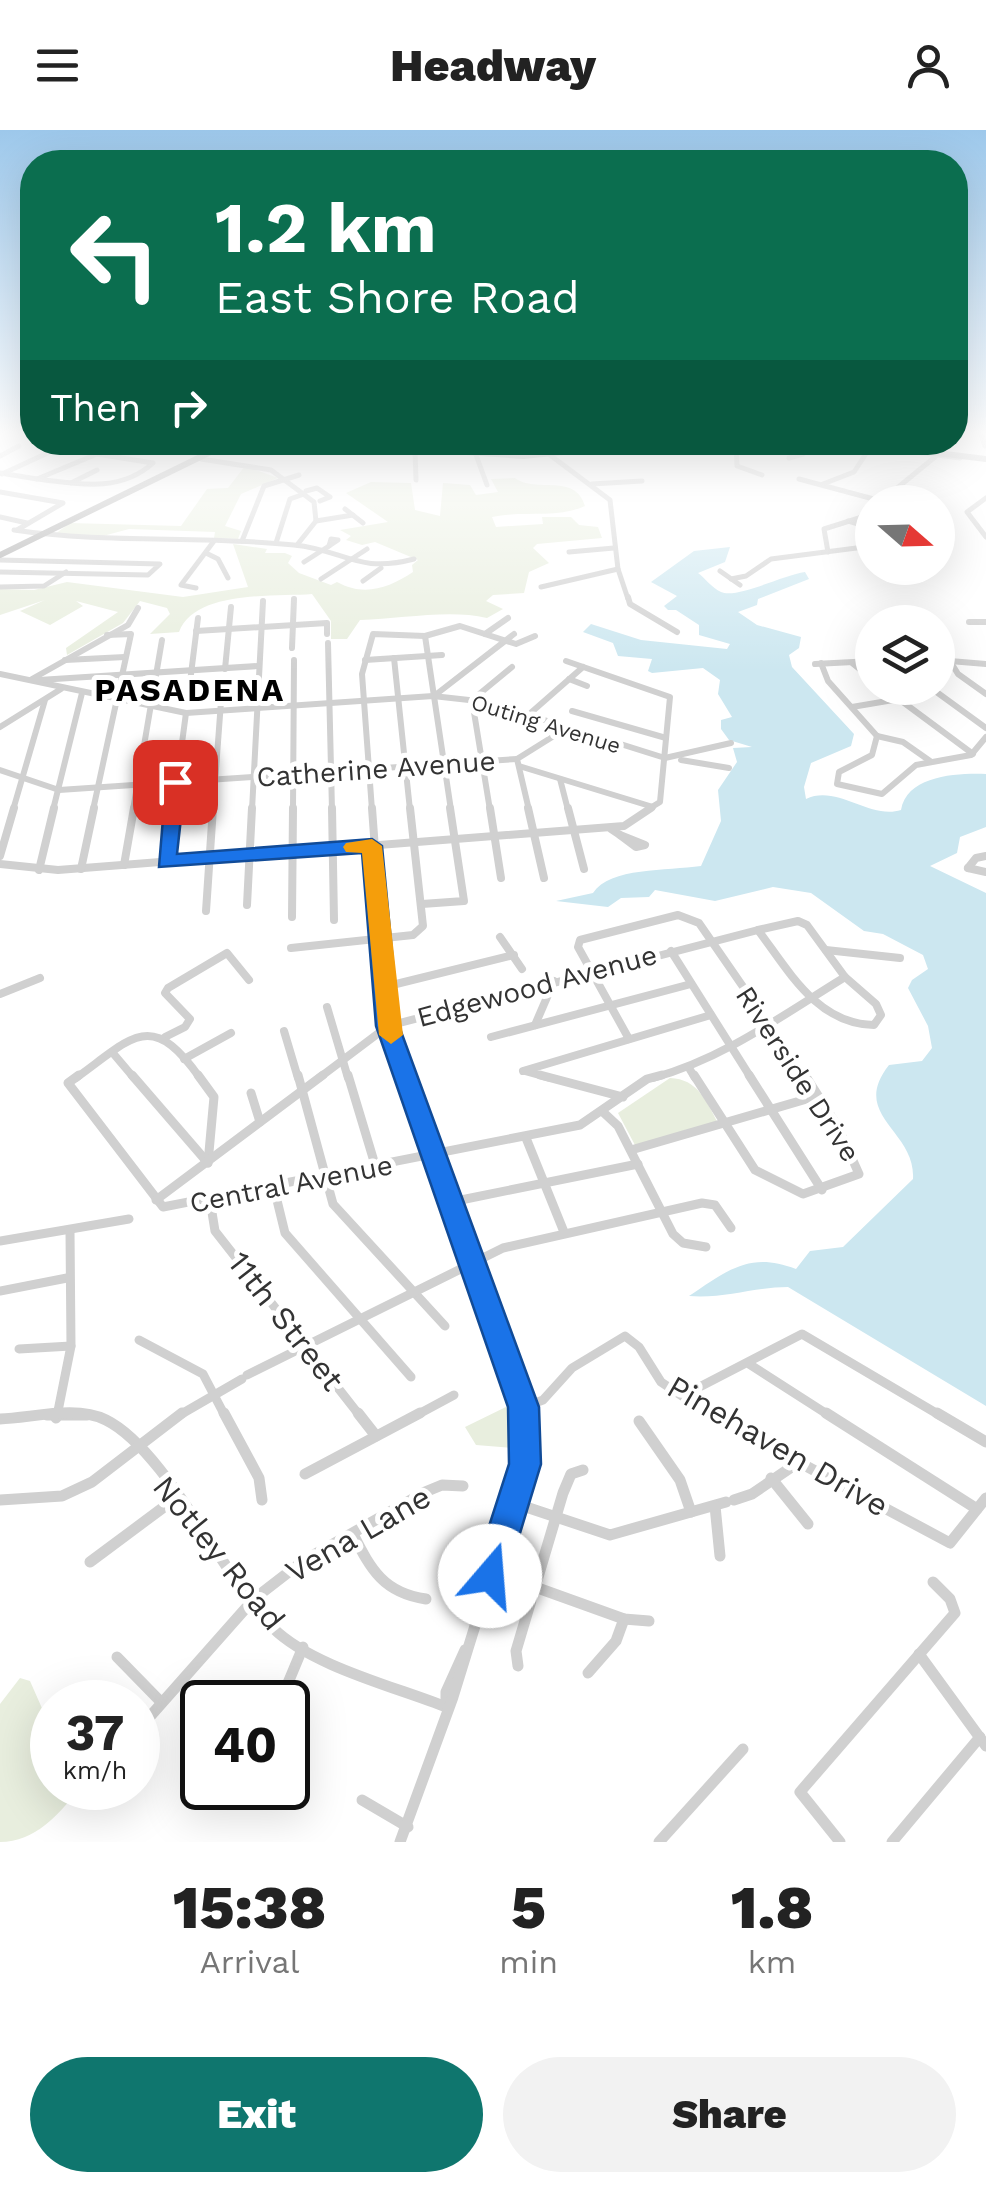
<!DOCTYPE html>
<style>
:root{--surface:#fff;--page:#f2f2f2;--text:#222;--muted:#767676;--accent:#0f766e}
body{margin:0;font-family:"Work Sans",sans-serif;background:var(--page);color:var(--text);height:100vh;display:flex;flex-direction:column;font-size:38px;white-space:nowrap}
*{box-sizing:border-box;margin:0}
p{font-size:32px;color:var(--muted)}
.icon{flex:none;width:55px;height:55px;fill:none;stroke:currentColor;stroke-width:2;stroke-linecap:round;stroke-linejoin:round}
.map{position:relative;height:1712px;overflow:hidden}
.drawer{display:flex;flex-direction:column;background:var(--surface);flex:1}
.drawer>*{flex:none}
.hud{position:absolute;left:20px;top:20px;width:948px;height:305px;border-radius:40px;box-shadow:0 10px 40px #0002;background:#0b6e4f;color:#fff;overflow:hidden}
.needle{width:65px;rotate:110deg}
.fabs{position:absolute;left:855px;top:355px;display:grid;gap:20px}
.fabs a{display:grid;place-items:center;width:100px;height:100px;border-radius:50%;background:var(--surface);box-shadow:0 10px 40px #0002;font-size:50px}
.speed{position:absolute;left:30px;top:1550px;display:flex;gap:20px;font-size:50px;font-weight:700;text-align:center}
.speed>*{display:grid;place-content:center;width:130px;height:130px;border-radius:50%;background:var(--surface);box-shadow:0 10px 40px #0002;line-height:1}
.speed small{font-size:25px;font-weight:400}
.speed .limit{border:5px solid #111;border-radius:15px;background:#fff;color:#111}
.pin{position:absolute;display:grid;place-items:center;width:85px;height:85px;color:#fff;margin:-42px;border-radius:20px;box-shadow:0 5px 15px #0006}
.me{position:absolute;width:110px;margin:-55px;rotate:18deg;stroke-linejoin:round;filter:drop-shadow(0 0 8px #0008)}
.turn{display:flex;align-items:center;gap:35px;height:210px;padding:0 30px;font-size:45px}
.turn .icon{width:130px;height:130px;stroke-width:2.5}
.turn b{display:block;font-size:70px;line-height:85px}
.then{display:flex;align-items:center;height:95px;padding:0 30px;background:#0003;gap:20px;font-size:38px}
.eta{display:flex;justify-content:space-evenly;align-items:center;height:170px;text-align:center}
.eta b{font-size:60px;font-weight:800;line-height:70px}
.primary-button{display:flex;gap:20px;margin-top:auto;padding:20px 30px}
.primary-button a{flex:1;height:115px;border-radius:60px;background:var(--accent);color:#fff;font-size:40px;font-weight:800;line-height:115px;text-align:center}
.primary-button a+a{background:var(--page);color:var(--text)}
header{display:flex;justify-content:space-between;align-items:center;height:130px;padding:0 30px;background:var(--surface);font-size:45px;font-weight:800}
.map>svg:first-child{display:block}
</style>
<header><svg class="icon" aria-label="menu" viewBox="0 0 24 24"><path d="M4 6h16M4 12h16M4 18h16"/></svg>Headway<svg class="icon" aria-label="person" viewBox="0 0 24 24"><circle cx="12" cy="8" r="4"/><path d="M4 21q1-7 8-7t8 7"/></svg></header>
<div class="map">
<svg width="986" height="1712" viewBox="0 0 986 1712">
<rect width="100%" height="100%" fill="#fff"/>
<!-- green -->
<g fill="#e8eede">
<path d="M245 336 278 348 241 364 225 396 241 401 238 409 214 408 215 402 129 399 103 406 55 404 70 393 181 396 207 359 228 358Z"/>
<path d="M515 348C536 364 575 342 585 376 557 389 523 380 492 387L496 397 543 394 542 387H571L579 395 598 397 602 408 537 414 533 418 549 433 529 442 524 463 493 465 486 471 503 479 487 488C449 479 401 489 360 490L347 509H331V491L312 464C274 467 195 460 179 502L150 504 170 484 167 478 140 471 123 493 67 525 66 518 118 482 76 471 83 476 50 495 20 481 45 470 0 485V459L34 460 67 452 183 467 248 457 233 414 267 419 265 423H285L292 426 288 433 299 443 331 455 337 452C364 467 389 458 413 442L412 435 418 430 375 412 362 415 346 410 351 406 340 400 388 392 346 363 371 352 411 353 415 380 440 386 443 353 470 355 476 365 498 362 491 349Z"/>
<path d="M670 948C698 949 706 971 718 993L636 1017 618 983Z"/>
<path d="M512 1274 514 1318 476 1315 465 1297Z"/>
<path d="M20 1548 30 1551 52 1601V1658H79C60 1684 35 1712 0 1712V1574Z"/>
</g>
<!-- water -->
<path fill="#cce7f0" d="M730 417 725 432 698 443C705 448 712 458 721 462 737 469 783 445 805 442L809 449 758 469 757 475 738 482 757 495 801 507 799 518 789 525 792 537 854 604 851 616 811 633 804 657 806 669C837 654 870 690 901 680 907 645 958 643 986 644V697L960 707 957 723 930 736 986 763V1276L788 1157C754 1157 723 1169 689 1166 728 1140 750 1121 796 1139L810 1121 843 1117 913 1049C916 1000 849 986 889 935L922 931 932 918 928 896 908 858 912 850 928 839 923 825 883 804 864 801 811 763 773 757 715 771 655 760 649 767 621 768 608 777 556 771 593 763C610 737 667 741 701 736L721 691 718 660 737 632 733 618 752 617 729 610 721 599V590L732 587 718 564 720 550 703 538 652 543 648 541 652 529 618 526 613 513 583 502 591 494 641 510 727 519 730 514 699 505V495L676 480H668L664 476 677 466 651 452 694 421Z"/>
<g fill="none" stroke-linecap="round" stroke-linejoin="round">
<!-- minor-far4 -->
<g stroke="#d0d0d0" stroke-width="5">
<path d="M980 301 985 316"/>
<path d="M500 312V318"/>
<path d="M736 312 737 336 762 345"/>
<path d="M900 320 960 328"/>
<path d="M415 321 416 350"/>
<path d="M97 324 153 333C120 363 78 354 37 349Z"/>
<path d="M476 325 487 355"/>
<path d="M550 325 610 370 618 439 628 469"/>
<path d="M0 326 19 316"/>
<path d="M789 328 803 324 811 312"/>
<path d="M201 329 271 340 314 372 316 391 297 415"/>
<path d="M0 343 37 349"/>
<path d="M2 344 54 320"/>
<path d="M799 349 881 371"/>
<path d="M71 353 97 340"/>
<path d="M592 354 642 351"/>
<path d="M823 354 854 342 871 316"/>
<path d="M306 361 317 358 330 367 320 371"/>
<path d="M0 362 63 373 17 400"/>
<path d="M986 368 967 382 986 407"/>
<path d="M880 372 935 327"/>
<path d="M345 379 363 393"/>
<path d="M0 387 27 393"/>
<path d="M316 391 353 385"/>
<path d="M848 391 872 398"/>
<path d="M14 400C107 414 201 405 294 415 345 420 357 444 414 429"/>
<path d="M938 401V406"/>
<path d="M331 409 338 410 329 416Z"/>
<path d="M242 411 264 356 299 345"/>
<path d="M276 413 290 369 304 364"/>
<path d="M569 422 614 418"/>
<path d="M828 422 824 399 859 388 872 378"/>
<path d="M208 424 218 429 228 448"/>
<path d="M0 430 160 434 148 445 0 442"/>
<path d="M304 432 329 416"/>
<path d="M720 441 740 455"/>
<path d="M321 449 367 419"/>
<path d="M731 449 746 446 771 429 872 416"/>
<path d="M363 451 381 438"/>
<path d="M0 457 44 456 66 442"/>
<path d="M541 457 618 439"/>
<path d="M196 458 181 455 214 411"/>
</g>
<!-- minor-far3 -->
<g stroke="#d0d0d0" stroke-width="6">
<path d="M628 467 630 474 677 502"/>
<path d="M969 492H986"/>
<path d="M196 501 327 493V504"/>
<path d="M485 504 508 488"/>
<path d="M425 506 451 680"/>
<path d="M328 513 332 680"/>
<path d="M292 518 294 469"/>
<path d="M394 528 410 680"/>
<path d="M65 530 125 527"/>
<path d="M365 530 442 525"/>
<path d="M938 530 986 534"/>
<path d="M566 531 670 567 660 672 647 680"/>
<path d="M950 531 958 544 986 564"/>
<path d="M821 533 828 551 877 606"/>
<path d="M852 533 872 549"/>
<path d="M815 534 872 531"/>
<path d="M225 539 231 477"/>
<path d="M0 544 186 583 433 566 487 572 665 628 731 613"/>
<path d="M32 549 128 495 138 478"/>
<path d="M569 549 587 556"/>
<path d="M39 550 258 536"/>
<path d="M884 558 973 624"/>
<path d="M931 558 986 598"/>
<path d="M189 560 198 488"/>
<path d="M434 566 514 504"/>
<path d="M852 577 899 569"/>
<path d="M572 581 666 608"/>
<path d="M526 587 583 537"/>
<path d="M0 597 61 559"/>
<path d="M877 606 872 625 839 642 837 654 882 664 916 635 971 625 986 607"/>
<path d="M877 606 903 612 930 631"/>
<path d="M681 630 729 638"/>
<path d="M519 636 653 677"/>
<path d="M0 640 59 660 517 629"/>
<path d="M560 649 568 680"/>
<path d="M13 680 45 570"/>
<path d="M53 680 82 563"/>
<path d="M93 680 131 504 107 505"/>
<path d="M133 680 162 510"/>
<path d="M173 680 186 583"/>
<path d="M213 680 222 558"/>
<path d="M252 680 263 471"/>
<path d="M293 680 294 530"/>
<path d="M372 680 362 544 373 504 425 506 460 496 516 514 535 506"/>
<path d="M490 680 472 570 512 537"/>
<path d="M529 680 517 629 565 599"/>
</g>
<!-- minor-far2 -->
<g stroke="#d0d0d0" stroke-width="8">
<path d="M332 678 334 790"/>
<path d="M372 678 388 896 407 948"/>
<path d="M490 678 501 748"/>
<path d="M528 678 544 748"/>
<path d="M568 678 584 739"/>
<path d="M611 699 620 705"/>
<path d="M620 705 645 715 636 717Z"/>
<path d="M0 726 14 678"/>
<path d="M166 732 173 678"/>
<path d="M0 734 58 740 624 696 651 678"/>
<path d="M124 735 134 678"/>
<path d="M968 738 976 728 986 726"/>
<path d="M968 738 986 742"/>
<path d="M81 739 94 678"/>
<path d="M39 740 54 678"/>
<path d="M422 774 464 771 450 678"/>
<path d="M247 775 252 678"/>
<path d="M206 781 213 678"/>
<path d="M292 787 293 678"/>
<path d="M798 791 807 795 845 847 876 874 881 885 874 895C817 894 789 841 758 800Z"/>
<path d="M500 807 522 839"/>
<path d="M291 818 413 805 423 796 410 678"/>
<path d="M826 820 900 828"/>
<path d="M671 821 751 948"/>
<path d="M384 857 514 825"/>
<path d="M0 864 40 848"/>
<path d="M327 877 348 948"/>
<path d="M535 895 554 851"/>
<path d="M284 901 298 948"/>
<path d="M165 907 185 897 190 889 165 863 168 858 227 823 249 850"/>
<path d="M491 907 691 854"/>
<path d="M629 909 578 817 580 810 678 785 699 793 806 948"/>
<path d="M112 922 134 948"/>
<path d="M184 929 231 903"/>
<path d="M689 938 695 948"/>
<path d="M523 941 711 885"/>
<path d="M525 941 550 948"/>
<path d="M76 948C132 908 151 878 200 948"/>
<path d="M319 948 388 896 758 800"/>
<path d="M653 948C723 929 783 885 845 847"/>
</g>
<!-- minor-far1 -->
<g stroke="#d0d0d0" stroke-width="9">
<path d="M79 945 68 953 163 1077 580 995 647 949 662 945"/>
<path d="M132 945 208 1033"/>
<path d="M198 945 214 967 208 1033"/>
<path d="M298 945 333 1074 445 1196"/>
<path d="M348 945 376 1038"/>
<path d="M406 945 509 1226 524 1286"/>
<path d="M540 945 623 967"/>
<path d="M694 945 755 1040 803 1064 859 1044 838 997 805 945"/>
<path d="M749 945 822 1060"/>
<path d="M251 963 260 992"/>
<path d="M603 982 618 996 673 1104 683 1113 706 1117"/>
<path d="M526 1008 564 1102"/>
<path d="M631 1020 817 966"/>
<path d="M274 1058 285 1103 411 1247"/>
<path d="M156 1070 323 945"/>
<path d="M210 1070 215 1101 360 1286"/>
<path d="M451 1072 638 1034"/>
<path d="M0 1111 129 1089"/>
<path d="M0 1161 67 1148"/>
<path d="M139 1210 203 1244 225 1286"/>
<path d="M19 1219 71 1216"/>
<path d="M749 1234 830 1286"/>
<path d="M247 1245 503 1118 702 1073 715 1075 731 1098"/>
<path d="M684 1265 802 1204 941 1286"/>
<path d="M524 1277 543 1270 572 1238 625 1206 639 1217 661 1252 712 1286"/>
<path d="M47 1286H87"/>
<path d="M57 1286 71 1216 70 1101"/>
<path d="M178 1286 242 1249"/>
<path d="M415 1286 454 1265"/>
</g>
<!-- minor -->
<g stroke="#d0d0d0" stroke-width="11">
<path d="M224 1283 259 1348 262 1370"/>
<path d="M358 1283 376 1306"/>
<path d="M707 1283 950 1413 986 1368"/>
<path d="M826 1283 977 1379"/>
<path d="M937 1283 986 1312"/>
<path d="M56 1288 57 1283"/>
<path d="M0 1289C32 1288 76 1275 106 1290 165 1319 224 1448 273 1498 311 1536 396 1557 446 1577"/>
<path d="M639 1291 680 1350 691 1382"/>
<path d="M305 1344 420 1283"/>
<path d="M771 1348 808 1394"/>
<path d="M0 1370 62 1366 92 1352 182 1283"/>
<path d="M734 1370 752 1364 796 1334"/>
<path d="M514 1373 610 1405 726 1372"/>
<path d="M715 1376 720 1426"/>
<path d="M353 1404C371 1440 384 1463 426 1469"/>
<path d="M90 1432 176 1368"/>
<path d="M535 1457 624 1489 649 1491"/>
<path d="M919 1524 986 1616"/>
<path d="M117 1527 160 1571"/>
<path d="M518 1536 516 1521 563 1363 571 1344 583 1340"/>
<path d="M588 1543 616 1511 624 1489"/>
<path d="M280 1572 303 1517"/>
<path d="M446 1577V1562L465 1520"/>
<path d="M138 1600 254 1469 303 1431 425 1362 442 1355 463 1356"/>
<path d="M362 1670 408 1697"/>
<path d="M400 1712 453 1567 525 1334 524 1283"/>
<path d="M659 1712 743 1619"/>
<path d="M840 1712 800 1662 955 1483 950 1469 933 1452"/>
<path d="M892 1712 980 1607"/>
</g>
<!-- major -->
<g stroke="#ababab" stroke-width="6">
<path d="M322 312 523 326 663 312"/>
<path d="M848 312 986 329"/>
<path d="M0 425 231 312"/>
</g>
</g>
<!-- sky -->
<linearGradient id="sky" x2="0" y2="1"><stop stop-color="#9dc8eb"/><stop offset="0.56" stop-color="#fff"/><stop offset="1" stop-color="#fff" stop-opacity="0"/></linearGradient>
<rect width="986" height="541" fill="url(#sky)"/>
<!-- route -->
<path fill="#1a73e8" stroke="#114b97" stroke-width="2.5" d="M175 647 185 652 177 724 372 709 382 716 399 896 539 1277 541 1334 507 1446 502 1458 490 1463 478 1458 473 1446 509 1334 508 1277 376 896 362 723 159 737 166 652Z"/>
<!-- slow -->
<path fill="#f59e0b" d="M372 709 382 716 403 905 391 914 379 905 362 723 346 722 343 717 346 713Z"/>
<g text-anchor="middle" dominant-baseline="central" stroke-width="10" stroke-linejoin="round" paint-order="stroke">
<!-- far-street labels -->
<g font-size="22" fill="#333" stroke="#fff">
<text transform="translate(546 594) rotate(17)">Outing Avenue</text>
</g>
<!-- street labels -->
<g font-size="28" fill="#333" stroke="#fff">
<text transform="translate(376 639) rotate(-4)">Catherine Avenue</text>
<text transform="translate(537 856) rotate(-15)">Edgewood Avenue</text>
<text transform="translate(798 944) rotate(57)">Riverside Drive</text>
<text transform="translate(291 1054) rotate(-11)">Central Avenue</text>
</g>
<!-- far-district labels -->
<g font-size="32" font-weight="bold" letter-spacing="2.5" fill="#000" stroke="#fff">
<text x="190" y="560">PASADENA</text>
</g>
<!-- near-street labels -->
<g font-size="32" fill="#333" stroke="#fff">
<text transform="translate(286 1191) rotate(52)">11th Street</text>
<text transform="translate(778 1316) rotate(30)">Pinehaven Drive</text>
<text transform="translate(358 1404) rotate(-30)">Vena Lane</text>
<text transform="translate(219 1423) rotate(51)">Notley Road</text>
</g>
</g>
</svg>
<div class="fabs">
<a><svg class="needle" viewBox="-14 -14 28 28"><path d="M0-13l5 13h-10z" fill="#e53935"/><path d="M0 13l5-13h-10z" fill="#767676"/></svg></a>
<a><svg class="icon" aria-label="layers" viewBox="0 0 24 24"><path d="M12 4l9 5-9 5-9-5zM3 14l9 5 9-5"/></svg></a>
</div>
<div class="speed"><div>37<small>km/h</small></div><div class="limit">40</div></div>
<div class="pin" style="left:175px;top:652px;background:#d93025"><svg class="icon" aria-label="arrive" viewBox="0 0 24 24"><path d="M6 21V4h12l-3 4 3 4H6"/></svg></div>
<svg class="me" style="left:490px;top:1446px" viewBox="-20 -20 40 40"><circle r="19" fill="#fff"/><path d="M0-13L10 11 0 6-10 11z" fill="#1a73e8"/></svg>
<div class="hud">
<div class="turn"><svg class="icon" aria-label="left" viewBox="0 0 24 24"><path d="M17 20v-9H6M10 6l-5 5 5 5"/></svg><div><b>1.2 km</b>East Shore Road</div></div>
<div class="then">Then<svg class="icon" aria-label="right" viewBox="0 0 24 24"><path d="M7 20v-9h11M14 6l5 5-5 5"/></svg></div>
</div>
</div>
<section class="drawer">
<div class="eta">
<div><b>15:38</b><p>Arrival</p></div>
<div><b>5</b><p>min</p></div>
<div><b>1.8</b><p>km</p></div>
</div>
<div class="primary-button"><a>Exit</a><a>Share</a></div>
</section>
